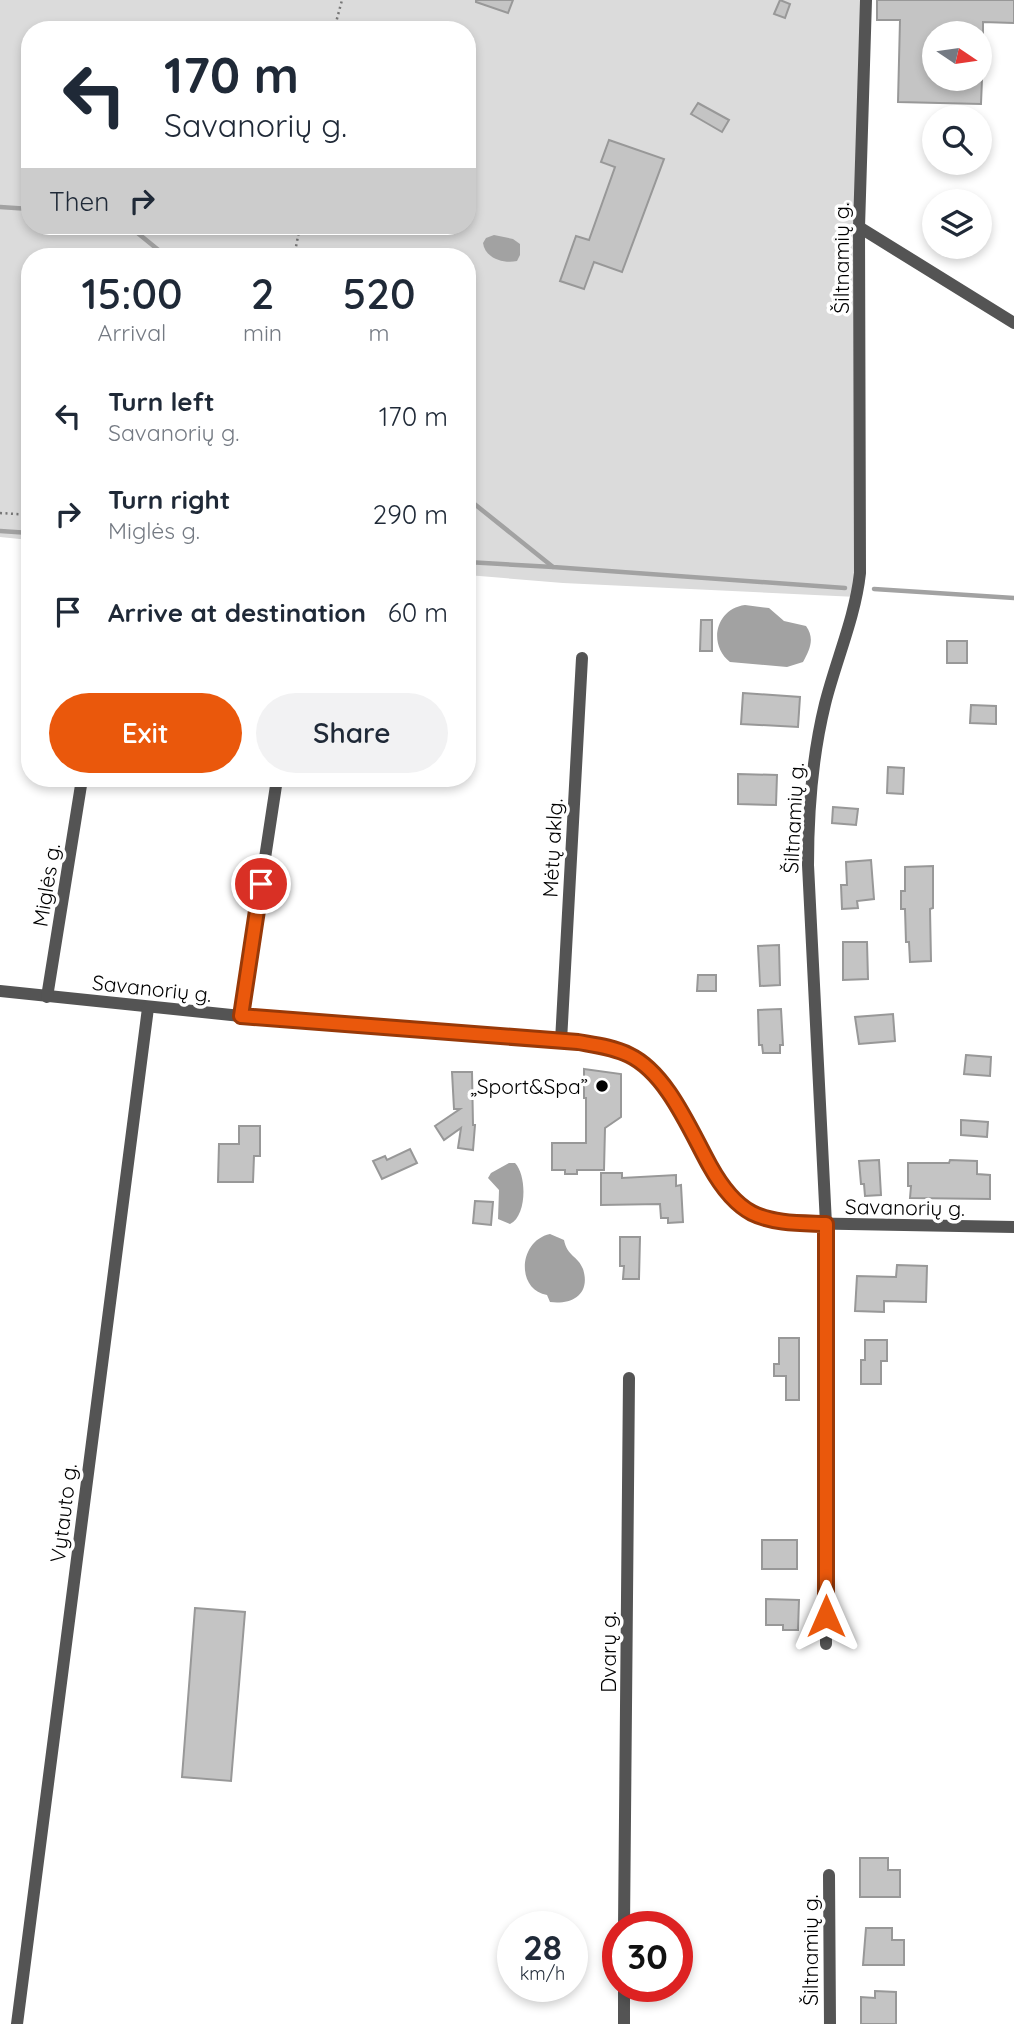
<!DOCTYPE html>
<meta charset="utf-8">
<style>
:root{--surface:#fff;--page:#f2f2f3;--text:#1f2937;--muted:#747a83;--accent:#ea580c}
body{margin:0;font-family:Quicksand,sans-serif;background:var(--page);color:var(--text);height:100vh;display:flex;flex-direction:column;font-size:26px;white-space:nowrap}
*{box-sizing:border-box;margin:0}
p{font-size:23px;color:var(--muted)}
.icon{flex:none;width:38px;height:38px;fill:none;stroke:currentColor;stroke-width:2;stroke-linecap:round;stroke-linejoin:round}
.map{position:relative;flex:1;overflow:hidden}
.drawer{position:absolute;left:21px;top:248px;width:455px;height:539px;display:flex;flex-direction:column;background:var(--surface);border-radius:28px;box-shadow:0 4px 10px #0003}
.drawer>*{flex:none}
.guide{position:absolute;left:21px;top:21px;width:455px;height:214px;border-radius:28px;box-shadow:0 4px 10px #0003;background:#fff;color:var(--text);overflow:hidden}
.needle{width:46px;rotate:103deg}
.fabs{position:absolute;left:922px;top:21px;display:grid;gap:14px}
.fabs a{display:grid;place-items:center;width:70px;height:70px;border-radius:50%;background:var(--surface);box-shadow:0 4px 10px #0003;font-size:35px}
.speed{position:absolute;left:497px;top:1911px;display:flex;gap:14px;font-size:35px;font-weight:700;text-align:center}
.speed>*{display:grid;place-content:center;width:91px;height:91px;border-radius:50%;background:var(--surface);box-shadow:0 4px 10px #0003;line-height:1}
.speed small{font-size:18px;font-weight:400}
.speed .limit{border:10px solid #d22;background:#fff;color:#111}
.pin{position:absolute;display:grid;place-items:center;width:60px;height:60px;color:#fff;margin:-30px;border:4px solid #fff;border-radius:50%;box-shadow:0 2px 7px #0007}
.me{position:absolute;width:77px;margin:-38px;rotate:0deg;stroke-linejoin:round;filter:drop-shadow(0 0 5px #0008)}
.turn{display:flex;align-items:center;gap:24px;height:147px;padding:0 28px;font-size:32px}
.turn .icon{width:91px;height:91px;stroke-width:2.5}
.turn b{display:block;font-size:49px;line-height:60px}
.then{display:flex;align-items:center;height:66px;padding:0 28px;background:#0003;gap:14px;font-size:26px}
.eta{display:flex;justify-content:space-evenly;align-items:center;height:119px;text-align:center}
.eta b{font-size:42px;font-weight:600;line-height:49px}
.button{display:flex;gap:14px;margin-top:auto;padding:14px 28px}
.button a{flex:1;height:80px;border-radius:42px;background:var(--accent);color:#fff;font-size:28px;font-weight:600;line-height:80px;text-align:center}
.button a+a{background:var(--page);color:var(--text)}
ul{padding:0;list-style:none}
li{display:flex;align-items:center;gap:21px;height:98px;padding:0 28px}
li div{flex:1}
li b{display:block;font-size:26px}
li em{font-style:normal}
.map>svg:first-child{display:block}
</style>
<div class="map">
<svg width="1014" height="2024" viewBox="0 0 1014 2024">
<rect width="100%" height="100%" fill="#fff"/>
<!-- green -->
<path fill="#dbdbdb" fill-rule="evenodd" d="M0 0H866L857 597 563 583 467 575V257H30V540L0 537ZM30 30H467V226H30Z"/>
<!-- water -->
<g fill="#a2a2a2">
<path d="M494 235 513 239 520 244V255L517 261C503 264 485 258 483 243L486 238Z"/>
<path d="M745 605 769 608 784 621 806 626C815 638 810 650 803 662L787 667 730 662C708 645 715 609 745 605Z"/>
<path d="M509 1163H515C527 1175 527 1216 510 1224L498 1219 499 1190 488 1178 491 1173Z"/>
<path d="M550 1234 564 1240C567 1256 578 1256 583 1269 591 1294 572 1305 550 1302L547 1295C516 1290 518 1241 550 1234Z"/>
</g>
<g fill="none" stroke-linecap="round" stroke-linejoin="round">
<!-- stream -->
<g stroke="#a2a2a2" stroke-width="4.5">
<path d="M0 207 30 209"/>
<path d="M129 226 167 257"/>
<path d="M467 498 553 567 845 588"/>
<path d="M0 531 30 533"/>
<path d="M467 562 553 567"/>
<path d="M874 589 1014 598"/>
</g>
</g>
<!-- building -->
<g fill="#c4c4c4" stroke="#989898" stroke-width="2">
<path d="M476 0H513L508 13 476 2Z"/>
<path d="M780 0 790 4 785 18 774 14Z"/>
<path d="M877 0H1014V23L983 22V33H934V79H982L981 104 898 102 900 20H877Z"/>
<path d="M698 103 729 120 722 132 691 114Z"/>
<path d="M609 140 664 159 622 272 594 262 584 289 560 281 576 236 589 240 615 167 601 162Z"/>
<path d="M701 620H712V651H700Z"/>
<rect x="947" y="641" width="20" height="22"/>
<path d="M743 693 800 697 798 727 741 724Z"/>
<path d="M971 705 996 706V724L970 723Z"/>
<path d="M888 767 904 768 903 794 887 793Z"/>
<path d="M738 774 777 775 776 805 738 804Z"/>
<path d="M833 807 858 809 856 825 832 823Z"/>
<path d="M871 860 874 899 857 901 858 908 842 909 841 885H847L846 862Z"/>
<path d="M933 866V908L930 909 931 961 910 962 909 942H906L905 909H901V891H905V867Z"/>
<path d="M843 942H867L868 979 843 980Z"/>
<path d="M779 945 780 985 760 986 758 946Z"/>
<path d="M698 975H716V991H697Z"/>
<path d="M781 1009 783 1045H780V1053H763L762 1045H759L758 1010Z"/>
<path d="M893 1014 895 1041 859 1044 855 1017Z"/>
<path d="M966 1055 991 1057 990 1076 964 1074Z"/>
<path d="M584 1069 621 1074V1117L605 1128 604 1170H577V1174H565V1170H552V1143H586V1098H584Z"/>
<path d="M452 1072H472L473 1125H475L473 1150 458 1148 461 1128 444 1140 435 1126 460 1109H454Z"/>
<path d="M961 1120 988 1122 987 1137 961 1135Z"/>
<path d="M239 1126H260V1156H254L253 1182H218L219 1144H239Z"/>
<path d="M410 1149 417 1163 382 1179 373 1161 385 1156 387 1160Z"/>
<path d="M879 1160 881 1195 865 1196 864 1184H861L859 1161Z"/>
<path d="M950 1160 977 1161V1174L990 1175V1199L910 1198 911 1186H908V1163H949Z"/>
<path d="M601 1173H622V1178L676 1175V1186L681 1185 683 1222 668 1223V1218H661L660 1204 601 1205Z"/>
<path d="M475 1201 493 1202 491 1225 473 1223Z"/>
<path d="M620 1237H640L639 1279H623L624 1266H620Z"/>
<path d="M897 1265 927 1266 926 1302 884 1301V1312L855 1311 857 1276 896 1277Z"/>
<path d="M779 1338H799V1400H786V1376H774V1364H779Z"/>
<path d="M865 1340H887V1361H881V1384H861V1360H865Z"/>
<rect x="762" y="1540" width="35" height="29"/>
<path d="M766 1599 799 1600 798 1630H783V1625H766Z"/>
<path d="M195 1608 245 1612 231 1781 182 1777Z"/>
<path d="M860 1858H888V1870H900V1897H860Z"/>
<path d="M866 1928H892V1940H904V1965H863Z"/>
<path d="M875 1991 896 1992V2024H861V1997L875 1998Z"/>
</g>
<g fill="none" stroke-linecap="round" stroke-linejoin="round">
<!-- path -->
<g stroke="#767676" stroke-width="2.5" stroke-dasharray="2 3.5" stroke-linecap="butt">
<path d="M334 30 342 0"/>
<path d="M294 257 300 226"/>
<path d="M0 513 30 515"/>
</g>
<!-- minor -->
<g stroke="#545454" stroke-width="12">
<path d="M859 227 1014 323"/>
<path d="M0 991 241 1016 578 1042C596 1045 613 1047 630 1055 672 1076 699 1150 726 1189L737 1202 753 1214 794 1223 1014 1227"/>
<path d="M47 997 82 779"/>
<path d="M241 1016 277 779"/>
<path d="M561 1041 582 658"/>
<path d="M826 1644V1224L808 865C808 810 812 757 825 704 836 660 855 618 860 573L859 227 866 0"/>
<path d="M829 1875 830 2024"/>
<path d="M624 1927 629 1378"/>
<path d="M17 2024 148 1008"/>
<path d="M624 2024V1986"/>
</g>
</g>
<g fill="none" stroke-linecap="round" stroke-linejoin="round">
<!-- route casing -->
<g stroke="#983908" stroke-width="18">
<path id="route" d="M261 884 241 1016 578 1042C595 1045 613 1047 629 1055 667 1073 690 1130 710 1166 720 1184 733 1203 752 1213 774 1224 802 1223 826 1224V1616"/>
</g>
<!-- route -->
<use href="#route" stroke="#ea580c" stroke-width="12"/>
</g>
<!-- markers -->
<circle fill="#000" stroke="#fff" stroke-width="2.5" cx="602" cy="1086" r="7"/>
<g text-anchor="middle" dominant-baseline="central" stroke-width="7" stroke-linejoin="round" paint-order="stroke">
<!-- street labels -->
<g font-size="21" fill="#000" stroke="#fff">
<text transform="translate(841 258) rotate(-90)">Šiltnamių g.</text>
<text transform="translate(793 818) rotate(-87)">Šiltnamių g.</text>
<text transform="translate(552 848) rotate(-87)">Mėtų aklg.</text>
<text transform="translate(46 885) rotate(-81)">Miglės g.</text>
<text transform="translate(152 988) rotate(6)">Savanorių g.</text>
<text transform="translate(905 1207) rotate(1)">Savanorių g.</text>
<text transform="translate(63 1513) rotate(-83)">Vytauto g.</text>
<text transform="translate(608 1652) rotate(-90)">Dvarų g.</text>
<text transform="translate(810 1950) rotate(-90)">Šiltnamių g.</text>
</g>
<!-- poi labels -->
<g font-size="21" fill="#000" stroke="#fff" text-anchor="end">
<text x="588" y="1086">„Sport&amp;Spa”</text>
</g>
</g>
</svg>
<div class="fabs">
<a><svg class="needle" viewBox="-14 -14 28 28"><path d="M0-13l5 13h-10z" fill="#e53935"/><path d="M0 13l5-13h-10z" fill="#747a83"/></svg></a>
<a><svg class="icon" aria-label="search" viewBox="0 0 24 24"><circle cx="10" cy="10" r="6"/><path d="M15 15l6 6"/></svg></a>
<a><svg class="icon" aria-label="layers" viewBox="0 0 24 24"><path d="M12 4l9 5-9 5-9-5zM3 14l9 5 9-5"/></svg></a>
</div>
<div class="speed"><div>28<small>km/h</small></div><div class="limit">30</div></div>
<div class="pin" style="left:261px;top:884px;background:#d93025"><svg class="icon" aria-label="arrive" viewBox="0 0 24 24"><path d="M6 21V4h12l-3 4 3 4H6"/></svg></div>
<svg class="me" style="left:826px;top:1616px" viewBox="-20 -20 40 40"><path d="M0-17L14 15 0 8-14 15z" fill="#ea580c" stroke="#fff" stroke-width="4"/></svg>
<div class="guide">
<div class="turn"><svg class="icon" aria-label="left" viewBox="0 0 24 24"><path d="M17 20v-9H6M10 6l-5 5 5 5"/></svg><div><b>170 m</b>Savanorių g.</div></div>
<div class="then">Then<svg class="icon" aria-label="right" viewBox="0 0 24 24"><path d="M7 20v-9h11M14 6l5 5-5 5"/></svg></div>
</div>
<section class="drawer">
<div class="eta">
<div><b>15:00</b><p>Arrival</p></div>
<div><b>2</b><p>min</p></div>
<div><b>520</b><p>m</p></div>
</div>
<ul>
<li><svg class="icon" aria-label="left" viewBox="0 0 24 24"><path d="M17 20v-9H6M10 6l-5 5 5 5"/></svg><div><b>Turn left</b><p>Savanorių g.</p></div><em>170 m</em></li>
<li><svg class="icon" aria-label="right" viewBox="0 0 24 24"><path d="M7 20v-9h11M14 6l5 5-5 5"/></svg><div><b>Turn right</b><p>Miglės g.</p></div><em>290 m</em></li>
<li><svg class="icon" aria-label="arrive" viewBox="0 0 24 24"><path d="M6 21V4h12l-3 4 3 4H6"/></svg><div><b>Arrive at destination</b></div><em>60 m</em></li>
</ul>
<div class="button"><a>Exit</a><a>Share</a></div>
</section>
</div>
